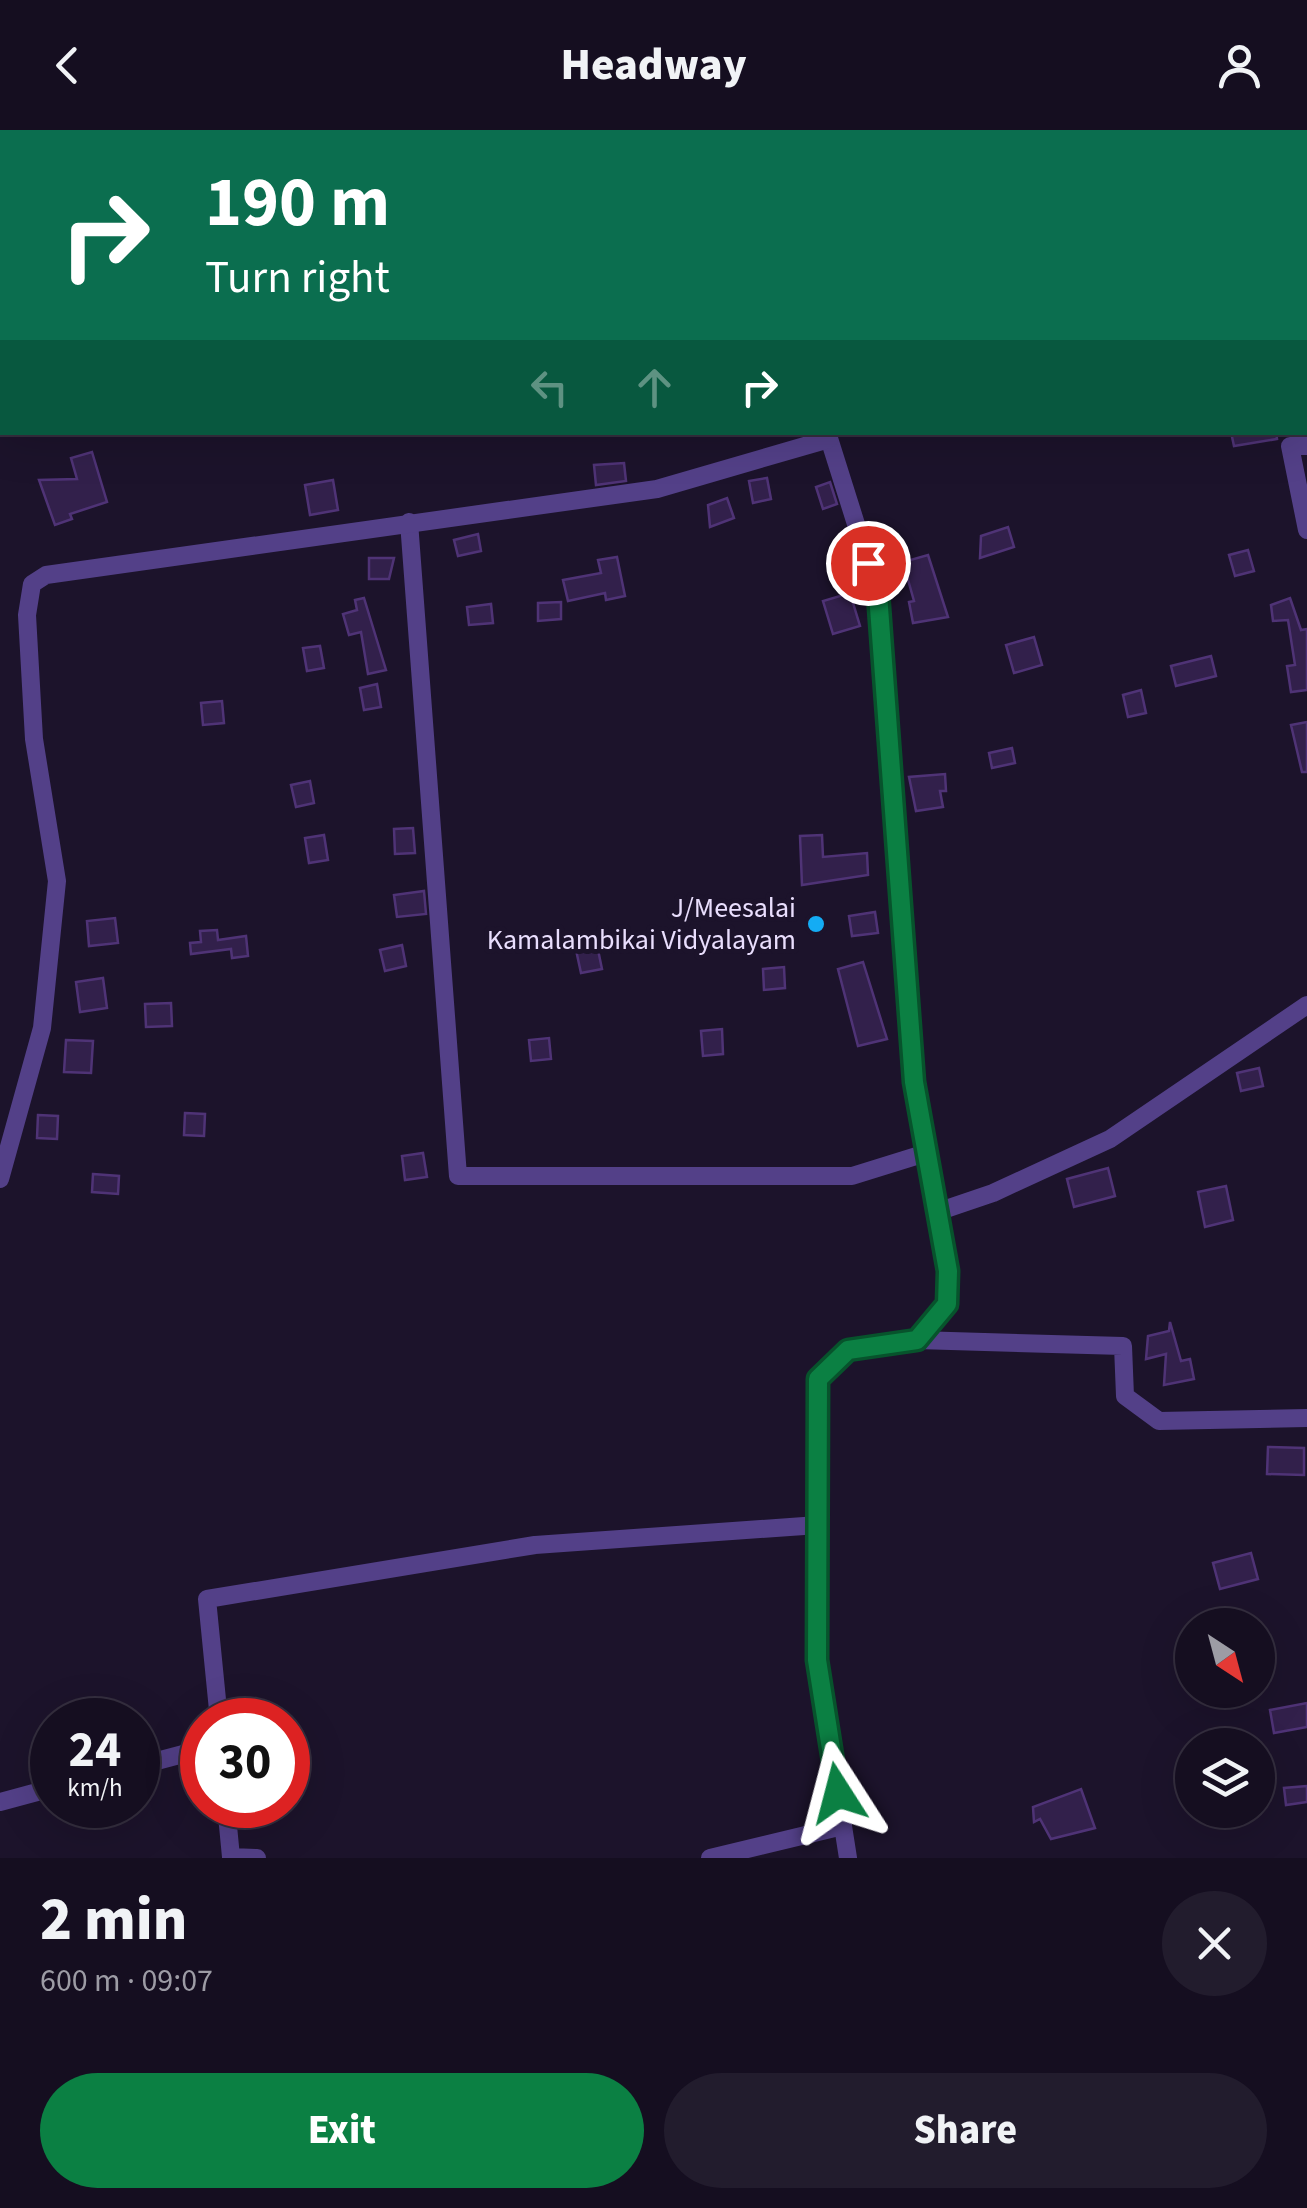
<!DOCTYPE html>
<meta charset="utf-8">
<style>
:root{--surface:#150e20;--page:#221c2d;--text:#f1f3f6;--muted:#9d9ca5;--line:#342e3e;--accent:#0b8043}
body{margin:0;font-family:"Source Sans 3",sans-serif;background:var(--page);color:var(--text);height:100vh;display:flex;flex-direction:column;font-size:38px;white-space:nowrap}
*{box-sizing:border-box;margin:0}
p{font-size:32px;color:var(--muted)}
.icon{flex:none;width:55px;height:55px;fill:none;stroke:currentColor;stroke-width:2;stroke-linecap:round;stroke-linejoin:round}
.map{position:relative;height:1728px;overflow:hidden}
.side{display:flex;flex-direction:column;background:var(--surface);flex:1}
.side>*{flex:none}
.top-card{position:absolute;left:0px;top:0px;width:1308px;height:305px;box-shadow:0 10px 40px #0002,0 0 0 2px var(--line);background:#0b6e4f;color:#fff;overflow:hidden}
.needle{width:65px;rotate:144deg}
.fabs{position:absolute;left:1175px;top:1478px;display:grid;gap:20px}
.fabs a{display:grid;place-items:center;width:100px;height:100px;border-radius:50%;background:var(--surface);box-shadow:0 10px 40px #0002,0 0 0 2px var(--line);font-size:50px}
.speed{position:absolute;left:30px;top:1568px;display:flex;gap:20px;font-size:50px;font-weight:700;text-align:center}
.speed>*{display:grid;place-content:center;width:130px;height:130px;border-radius:50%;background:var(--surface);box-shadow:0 10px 40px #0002,0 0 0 2px var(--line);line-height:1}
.speed small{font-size:25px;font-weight:400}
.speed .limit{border:15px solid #d22;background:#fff;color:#111}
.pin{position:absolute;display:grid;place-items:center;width:85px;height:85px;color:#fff;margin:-42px;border:5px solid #fff;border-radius:50%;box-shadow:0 2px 10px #0007}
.me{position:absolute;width:110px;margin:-55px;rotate:351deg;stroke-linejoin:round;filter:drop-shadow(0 0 8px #0008)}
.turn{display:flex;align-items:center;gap:35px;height:210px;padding:0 40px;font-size:45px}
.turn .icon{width:130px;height:130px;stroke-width:2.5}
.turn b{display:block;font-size:70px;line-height:85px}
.lanes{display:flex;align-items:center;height:95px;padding:0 40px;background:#0003;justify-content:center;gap:50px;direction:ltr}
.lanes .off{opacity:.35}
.round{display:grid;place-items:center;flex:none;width:105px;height:105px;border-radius:52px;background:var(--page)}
.headline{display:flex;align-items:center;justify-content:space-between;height:170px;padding:0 40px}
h1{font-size:60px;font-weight:800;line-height:75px}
.cta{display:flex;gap:20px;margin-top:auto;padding:20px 40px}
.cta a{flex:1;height:115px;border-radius:60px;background:var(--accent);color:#fff;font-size:40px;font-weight:800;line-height:115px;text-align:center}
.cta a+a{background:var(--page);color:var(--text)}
header{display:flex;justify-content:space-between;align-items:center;height:130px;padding:0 40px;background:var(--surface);font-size:45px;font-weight:800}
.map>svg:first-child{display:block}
</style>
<header><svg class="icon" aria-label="back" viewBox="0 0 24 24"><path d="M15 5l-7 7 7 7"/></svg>Headway<svg class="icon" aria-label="person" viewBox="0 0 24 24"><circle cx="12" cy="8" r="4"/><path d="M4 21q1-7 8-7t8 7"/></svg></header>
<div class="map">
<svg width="1307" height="1728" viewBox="0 0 1307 1728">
<rect width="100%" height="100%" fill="#1c132b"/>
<!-- building -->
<g fill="#32204b" stroke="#4f3376" stroke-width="2.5">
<path d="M1231 302H1276L1277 309 1234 316Z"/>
<path d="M92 322 107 372 70 384 72 389 55 395 39 350 77 349 71 328Z"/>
<path d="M624 333 626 351 596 355 594 335Z"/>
<path d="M767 348 771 369 753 373 749 351Z"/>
<path d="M333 350 338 380 310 385 305 355Z"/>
<path d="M830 352 837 374 823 379 816 357Z"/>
<path d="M727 368 734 388 710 397 708 375Z"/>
<path d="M1008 397 1014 417 980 428 981 406Z"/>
<path d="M478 404 481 421 458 426 454 410Z"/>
<path d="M1248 420 1254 441 1235 446 1229 425Z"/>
<path d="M928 425 948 487 913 493 909 472 914 471 903 432Z"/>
<path d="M617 427 625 466 606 470 605 463 568 471 563 450 601 443 598 430Z"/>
<path d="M369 428H394L389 449H369Z"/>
<path d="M850 463 860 496 833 504 823 471Z"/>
<path d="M364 468 386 540 368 544 361 502 349 505 343 484 357 480 355 470Z"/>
<path d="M1290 468 1301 500 1307 499V560L1291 562 1287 536 1295 535 1288 490 1273 491 1271 475Z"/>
<path d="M561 472V489L538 491V473Z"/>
<path d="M491 474 493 493 469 495 467 477Z"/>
<path d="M1034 507 1042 535 1014 543 1006 515Z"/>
<path d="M320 516 324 538 307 541 303 518Z"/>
<path d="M1211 526 1216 546 1176 556 1171 536Z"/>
<path d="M377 554 381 577 364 580 360 558Z"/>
<path d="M1141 560 1146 583 1128 587 1123 565Z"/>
<path d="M222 571 224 593 203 595 201 573Z"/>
<path d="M1307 592V642H1302L1291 595Z"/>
<path d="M1012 618 1015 633 992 638 989 623Z"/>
<path d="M945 644 946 661H940L943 677 916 681 909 647Z"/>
<path d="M310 651 314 673 296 677 291 655Z"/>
<path d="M413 698 415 723 395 724 394 699Z"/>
<path d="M324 705 328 730 309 733 305 708Z"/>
<path d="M822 705 823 727 867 723 868 745 802 755 800 706Z"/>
<path d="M424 761 426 784 397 787 394 765Z"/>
<path d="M875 782 878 803 852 806 849 786Z"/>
<path d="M115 788 118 813 89 816 87 791Z"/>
<path d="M217 800 218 810 246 806 248 826 232 828 231 819 191 824 190 813 201 812 200 801Z"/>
<path d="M402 815 406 836 385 841 380 820Z"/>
<path d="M597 815 602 839 581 843 576 820Z"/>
<path d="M863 832 887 909 858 916 838 839Z"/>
<path d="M784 837 785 858 764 860 763 839Z"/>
<path d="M103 848 107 878 80 882 76 852Z"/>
<path d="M171 873 172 896 146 897 145 874Z"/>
<path d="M722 899 723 924 703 926 701 901Z"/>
<path d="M549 908 551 929 531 931 529 910Z"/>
<path d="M66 910 93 911 91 943 64 942Z"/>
<path d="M1259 938 1263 956 1241 961 1237 943Z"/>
<path d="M185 983 205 984 204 1006 184 1005Z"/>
<path d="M38 985 58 986 57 1009 37 1008Z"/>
<path d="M423 1023 427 1047 405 1050 402 1026Z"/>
<path d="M1108 1038 1115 1066 1074 1077 1067 1049Z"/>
<path d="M93 1044 119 1046 118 1064 92 1062Z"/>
<path d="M1226 1056 1233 1090 1205 1097 1198 1062Z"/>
<path d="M1170 1192 1181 1231 1190 1229 1194 1249 1164 1255 1166 1224 1146 1229 1148 1206 1169 1201Z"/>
<path d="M1268 1317 1304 1318V1345L1267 1344Z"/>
<path d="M1251 1423 1258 1449 1220 1459 1213 1433Z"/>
<path d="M1307 1573V1597L1274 1603 1270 1580Z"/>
<path d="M1307 1656V1672L1286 1675 1284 1658Z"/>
<path d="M1081 1659 1095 1698 1051 1709 1040 1689 1034 1692 1033 1677Z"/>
</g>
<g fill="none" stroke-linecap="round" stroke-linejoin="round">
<!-- minor -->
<g stroke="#534088" stroke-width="18">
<path d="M766 2 767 0"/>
<path d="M1212 2V0"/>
<path d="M827 302 878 464 914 952 948 1141 947 1174 917 1210 848 1220 818 1249 817 1530 848 1728"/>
<path d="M1307 316H1290L1307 400"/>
<path d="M409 392 458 1046H852L926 1023"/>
<path d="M0 1049 42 898 57 751 34 609 27 485 32 454 46 445 657 359 829 309"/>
<path d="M937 1082 993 1063 1110 1009 1307 875"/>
<path d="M917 1210 1123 1216 1125 1266 1159 1291 1307 1288"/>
<path d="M219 1590 207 1469 535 1415 818 1395"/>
<path d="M138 1636 202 1619"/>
<path d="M0 1672 52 1658"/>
<path d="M226 1675 231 1727 257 1728"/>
<path d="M710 1728 843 1696"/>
</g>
</g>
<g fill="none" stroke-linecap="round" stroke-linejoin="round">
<!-- route casing -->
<g stroke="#07532c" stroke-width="25">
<path id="route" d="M838 1663 817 1530 818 1249 848 1220 917 1210 947 1174 948 1141 914 952 878 464 868 433"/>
</g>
<!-- route -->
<use href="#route" stroke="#0b8043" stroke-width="18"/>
</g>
<!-- markers -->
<circle fill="#14acf4" stroke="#1c132b" stroke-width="4" cx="816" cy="794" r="10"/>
<g text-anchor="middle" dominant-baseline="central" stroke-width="10" stroke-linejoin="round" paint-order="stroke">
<!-- poi labels -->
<g font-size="28" fill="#e9defd" stroke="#1c132b" text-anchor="end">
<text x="796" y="778">J/Meesalai<tspan x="796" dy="32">Kamalambikai Vidyalayam</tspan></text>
</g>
</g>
</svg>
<div class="fabs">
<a><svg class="needle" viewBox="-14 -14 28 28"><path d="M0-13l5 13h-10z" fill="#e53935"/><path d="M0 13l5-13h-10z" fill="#9d9ca5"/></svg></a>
<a><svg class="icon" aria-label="layers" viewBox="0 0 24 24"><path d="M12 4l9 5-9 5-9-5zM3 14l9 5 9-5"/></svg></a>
</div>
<div class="speed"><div>24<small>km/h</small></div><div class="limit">30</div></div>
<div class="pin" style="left:868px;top:433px;background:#d93025"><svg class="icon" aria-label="arrive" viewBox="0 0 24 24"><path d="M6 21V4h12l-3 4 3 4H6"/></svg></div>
<svg class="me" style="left:838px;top:1663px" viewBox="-20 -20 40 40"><path d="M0-17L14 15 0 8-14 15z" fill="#0b8043" stroke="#fff" stroke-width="4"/></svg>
<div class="top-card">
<div class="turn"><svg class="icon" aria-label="right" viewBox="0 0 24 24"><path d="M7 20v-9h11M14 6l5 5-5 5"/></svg><div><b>190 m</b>Turn right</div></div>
<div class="lanes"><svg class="icon off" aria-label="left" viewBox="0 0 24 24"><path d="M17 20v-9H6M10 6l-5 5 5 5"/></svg><svg class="icon off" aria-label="ahead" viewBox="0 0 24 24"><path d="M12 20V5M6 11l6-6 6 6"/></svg><svg class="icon" aria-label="right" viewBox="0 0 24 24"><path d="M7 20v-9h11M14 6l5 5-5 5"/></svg></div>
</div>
</div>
<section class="side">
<div class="headline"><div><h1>2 min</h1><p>600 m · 09:07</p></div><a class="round"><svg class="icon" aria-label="close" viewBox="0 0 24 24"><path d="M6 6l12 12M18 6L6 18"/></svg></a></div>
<div class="cta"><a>Exit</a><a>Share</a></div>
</section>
